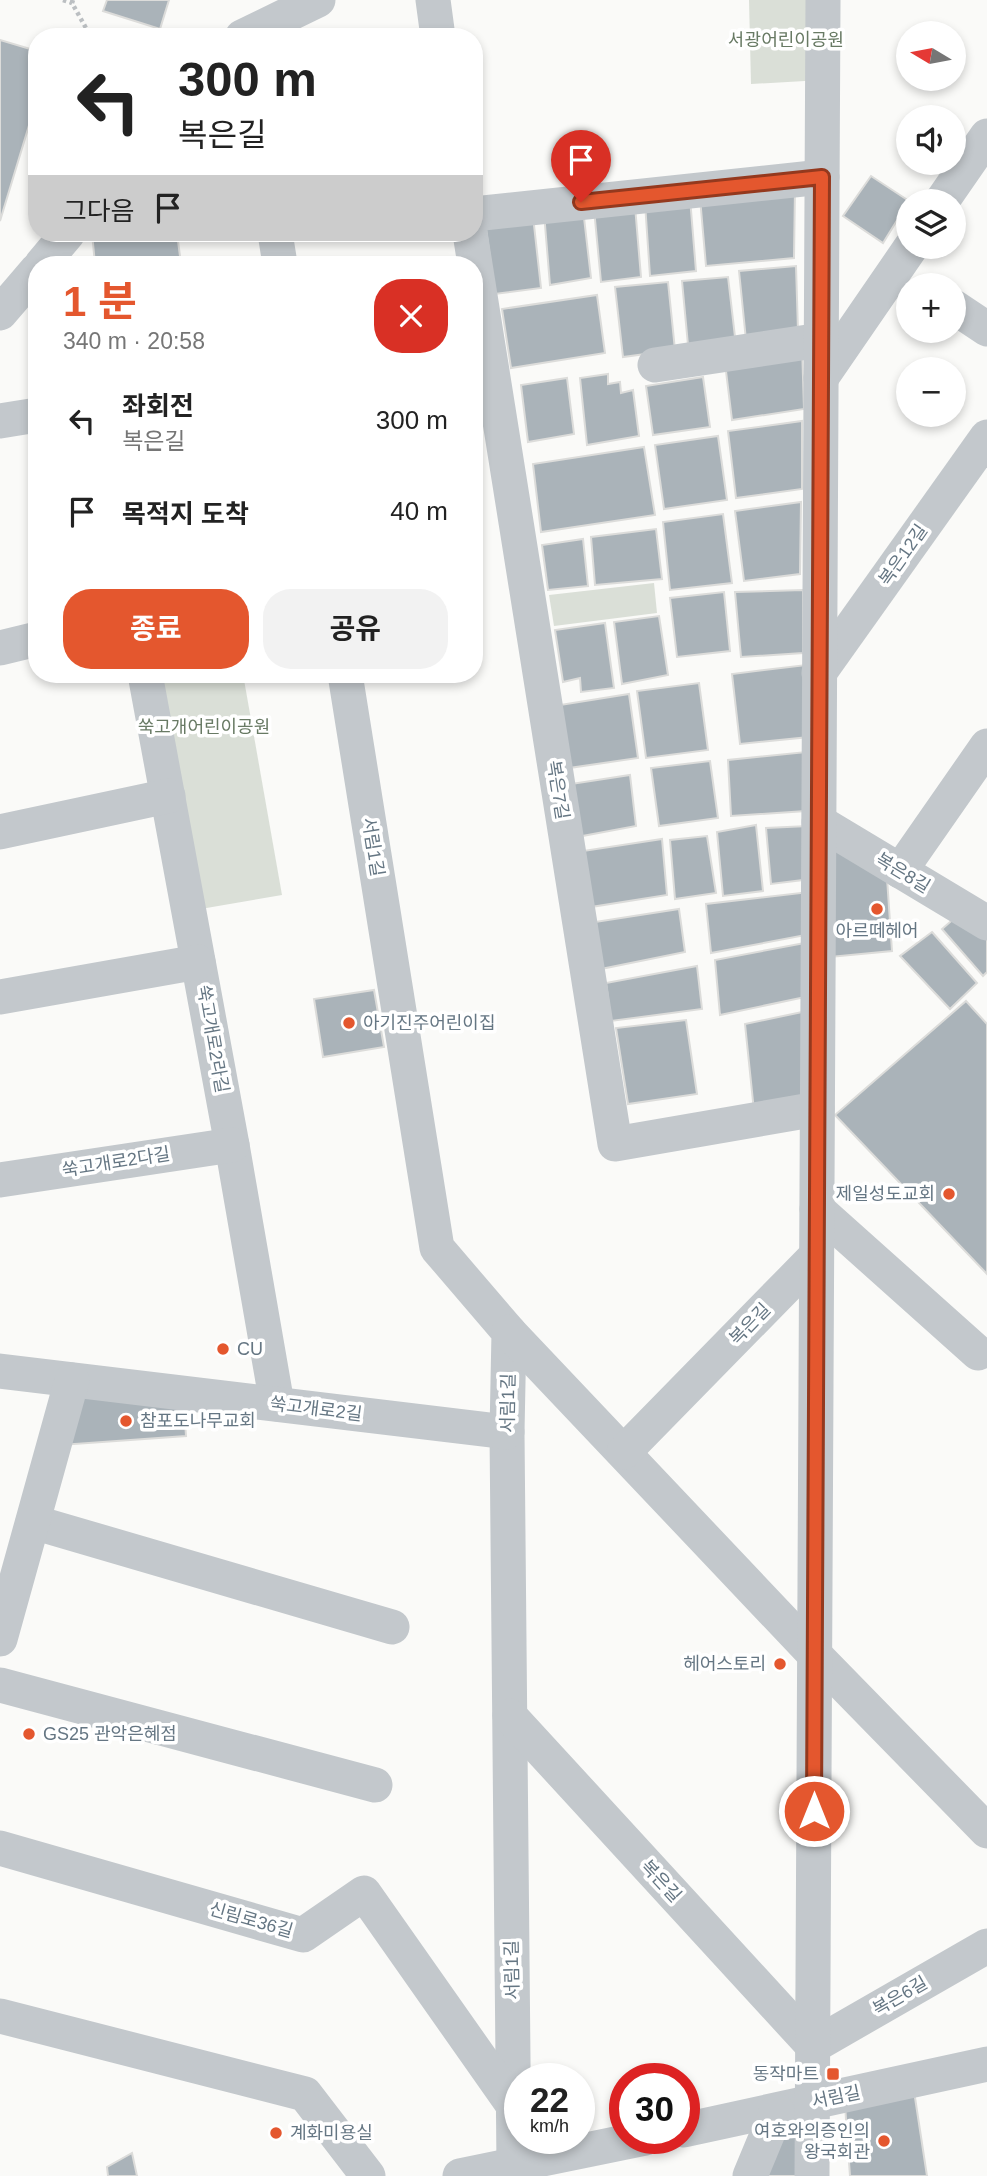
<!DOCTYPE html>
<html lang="ko">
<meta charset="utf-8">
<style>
:root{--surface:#fff;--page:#f2f2f2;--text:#222;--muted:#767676;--accent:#e4572e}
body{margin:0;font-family:Helvetica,"Noto Sans KR",sans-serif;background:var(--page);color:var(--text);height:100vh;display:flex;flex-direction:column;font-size:26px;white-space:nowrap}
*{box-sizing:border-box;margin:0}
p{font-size:23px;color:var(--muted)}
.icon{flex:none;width:38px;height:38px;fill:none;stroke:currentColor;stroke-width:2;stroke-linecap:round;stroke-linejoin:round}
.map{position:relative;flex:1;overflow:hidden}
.side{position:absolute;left:28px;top:256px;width:455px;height:427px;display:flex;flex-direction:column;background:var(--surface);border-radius:28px;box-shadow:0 4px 10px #0003}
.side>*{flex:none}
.banner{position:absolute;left:28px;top:28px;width:455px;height:214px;border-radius:28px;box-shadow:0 4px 10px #0003;background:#fff;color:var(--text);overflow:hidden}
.needle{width:46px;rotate:280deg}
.tools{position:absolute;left:896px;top:21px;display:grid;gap:14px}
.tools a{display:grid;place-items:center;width:70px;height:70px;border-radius:50%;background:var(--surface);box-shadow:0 4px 10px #0003;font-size:35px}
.speed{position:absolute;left:504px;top:2063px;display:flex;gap:14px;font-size:35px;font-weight:700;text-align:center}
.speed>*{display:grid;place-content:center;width:91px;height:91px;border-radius:50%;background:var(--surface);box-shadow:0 4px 10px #0003;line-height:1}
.speed small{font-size:18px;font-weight:400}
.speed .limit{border:10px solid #d22;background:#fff;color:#111}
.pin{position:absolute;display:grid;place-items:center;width:60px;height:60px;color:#fff;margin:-72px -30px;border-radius:50% 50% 50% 0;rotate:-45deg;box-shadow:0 0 7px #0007}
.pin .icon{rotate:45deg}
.me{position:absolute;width:77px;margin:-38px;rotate:0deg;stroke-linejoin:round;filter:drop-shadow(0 0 5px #0008)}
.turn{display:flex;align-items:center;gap:24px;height:147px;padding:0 35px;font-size:32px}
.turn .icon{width:91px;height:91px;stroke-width:2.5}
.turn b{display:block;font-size:49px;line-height:60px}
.then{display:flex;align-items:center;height:66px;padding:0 35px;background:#0003;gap:14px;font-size:26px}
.round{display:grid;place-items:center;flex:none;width:74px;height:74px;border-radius:28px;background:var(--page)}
.head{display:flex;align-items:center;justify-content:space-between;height:119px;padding:0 35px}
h1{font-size:42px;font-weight:700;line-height:52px;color:var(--accent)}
.primary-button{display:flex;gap:14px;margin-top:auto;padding:14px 35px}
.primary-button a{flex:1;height:80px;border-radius:28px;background:var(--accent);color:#fff;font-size:28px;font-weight:700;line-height:80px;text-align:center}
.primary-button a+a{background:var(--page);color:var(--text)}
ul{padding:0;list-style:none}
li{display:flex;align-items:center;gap:21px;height:91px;padding:0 35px}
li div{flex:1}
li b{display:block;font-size:26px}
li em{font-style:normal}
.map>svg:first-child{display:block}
</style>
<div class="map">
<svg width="987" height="2176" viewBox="0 0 987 2176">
<rect width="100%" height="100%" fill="#fafaf8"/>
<!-- green -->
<g fill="#dadfd7">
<path d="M749 0H823L822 80 751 84Z"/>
<path d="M654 583 657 613 554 626 549 595Z"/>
<path d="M145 674H243L282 895 189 911Z"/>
</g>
<!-- building -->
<g fill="#aab3b9" stroke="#dcdcda" stroke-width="2">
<path d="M107 0H169L160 29 103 11Z"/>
<path d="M0 40 37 51V99L0 221Z"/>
<path d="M871 176 909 201 883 243 843 216Z"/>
<path d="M795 188 794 258 706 266 700 198Z"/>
<path d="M690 198 696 271 650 276 645 203Z"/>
<path d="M635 206 641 277 601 282 594 209Z"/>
<path d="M583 209 591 278 550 285 544 213Z"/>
<path d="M533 216 541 288 495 294 485 222Z"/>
<path d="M92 233H177L181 264H95Z"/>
<path d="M796 266 798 331 746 340 739 271Z"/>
<path d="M728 277 735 337 688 345 682 281Z"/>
<path d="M668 282 675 350 623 357 615 287Z"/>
<path d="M597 295 605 353 511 368 502 309Z"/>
<path d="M802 346 804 409 732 420 725 363Z"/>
<path d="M608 374V384L620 382 621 393 633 390 639 436 587 445 580 378Z"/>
<path d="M703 377 710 427 653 435 646 386Z"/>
<path d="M567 378 574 434 528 442 521 385Z"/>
<path d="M802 421V489L736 498 728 431Z"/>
<path d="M718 436 727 500 664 509 655 445Z"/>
<path d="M644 447 655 515 541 532 533 464Z"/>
<path d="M801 502 800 574 744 581 735 511Z"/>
<path d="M723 514 732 583 670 590 663 522Z"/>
<path d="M656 529 662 579 595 585 591 537Z"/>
<path d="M583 539 588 586 548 590 542 545Z"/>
<path d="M803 590V653L741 657 735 592Z"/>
<path d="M724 592 730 651 677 657 670 598Z"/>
<path d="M659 616 668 675 622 684 614 622Z"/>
<path d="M605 623 614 688 581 692 580 678 563 682 555 630Z"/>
<path d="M806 665 809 737 740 744 732 674Z"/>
<path d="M699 683 708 750 646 758 637 691Z"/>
<path d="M629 694 638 758 569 768 560 705Z"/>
<path d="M806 752V811L731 816 728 760Z"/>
<path d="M710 761 718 818 659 826 651 768Z"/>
<path d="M630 775 636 826 577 837 571 784Z"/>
<path d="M756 825 763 891 723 896 717 832Z"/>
<path d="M808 826 811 879 771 884 766 828Z"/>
<path d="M707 836 716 893 675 899 670 840Z"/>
<path d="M662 839 667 895 591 907 583 851Z"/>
<path d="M830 843 887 878 892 951 830 957Z"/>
<path d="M809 892 811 934 711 953 706 904Z"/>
<path d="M679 909 685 952 601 969 595 922Z"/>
<path d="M958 915 987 933V972L983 976 942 929Z"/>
<path d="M932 932 977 983 950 1009 900 956Z"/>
<path d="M810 942V996L720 1015 715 960Z"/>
<path d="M697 966 702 1009 611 1021 606 983Z"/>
<path d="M374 990 384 1047 323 1057 314 999Z"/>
<path d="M966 1001 987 1024V1274L835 1115Z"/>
<path d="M807 1011 810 1100 754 1111 745 1024Z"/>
<path d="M686 1020 697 1094 628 1104 616 1028Z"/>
<path d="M77 1387 184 1406 186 1436 61 1445Z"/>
<path d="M914 2091 927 2176H850L845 2105Z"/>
<path d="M804 2123V2176H759L776 2129Z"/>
<path d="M132 2153 137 2176H108L107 2167Z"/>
</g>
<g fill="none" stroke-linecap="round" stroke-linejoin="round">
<!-- path -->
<g stroke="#bbbfc2" stroke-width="4.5" stroke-dasharray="3.5 3.5" stroke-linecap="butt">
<path d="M63 0 72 3"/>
<path d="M73 0 72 3 91 37"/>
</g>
<!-- minor -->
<g stroke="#c3c8cc" stroke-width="35">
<path d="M433 0 438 37"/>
<path d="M242 37 318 0"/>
<path d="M942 201 987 136"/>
<path d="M474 214 822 177"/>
<path d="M275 233 280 264"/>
<path d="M470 233 615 1144 817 1109"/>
<path d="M42 264 68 233"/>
<path d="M954 307 987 329"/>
<path d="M0 313 37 270"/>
<path d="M655 365 821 340"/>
<path d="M821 378 911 247"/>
<path d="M0 421 37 415"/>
<path d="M0 648 37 639"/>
<path d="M819 673 987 437"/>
<path d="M145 674 232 1145 277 1404"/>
<path d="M345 674 437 1248 509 1332 507 1432 514 2166"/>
<path d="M819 822 987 923"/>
<path d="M0 832 168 796"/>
<path d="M900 871 987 746"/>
<path d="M0 997 198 962"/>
<path d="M0 1180 232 1145"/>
<path d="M817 1209 978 1353"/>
<path d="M509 1332 814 1654 987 1831"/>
<path d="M0 1371 507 1432"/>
<path d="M624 1452 816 1256"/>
<path d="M33 1522 392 1627"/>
<path d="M0 1639 72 1380"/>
<path d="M0 1685 375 1785"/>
<path d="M510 1716 813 2046 987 1946"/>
<path d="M0 1848 303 1935 364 1893 513 2105"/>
<path d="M0 2016 305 2094 368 2176"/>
<path d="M684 2130 987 2064"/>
<path d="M460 2176 645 2138"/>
<path d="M750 2176 777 2111"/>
<path d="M812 2176 823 0"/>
</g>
</g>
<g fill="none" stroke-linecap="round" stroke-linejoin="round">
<!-- route casing -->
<g stroke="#94391e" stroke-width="18">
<path id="route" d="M581 202 822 177 814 1811"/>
</g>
<!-- route -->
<use href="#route" stroke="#e4572e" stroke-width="12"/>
</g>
<!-- markers -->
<g fill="#e4572e" stroke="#fff" stroke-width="2.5">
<circle cx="877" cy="909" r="7"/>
<circle cx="349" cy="1023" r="7"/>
<circle cx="949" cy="1194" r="7"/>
<circle cx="223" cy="1349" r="7"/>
<circle cx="126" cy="1421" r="7"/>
<circle cx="780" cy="1664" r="7"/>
<circle cx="29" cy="1734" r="7"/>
<rect x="826" y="2067" width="14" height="14" rx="3.5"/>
<circle cx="276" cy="2133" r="7"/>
<circle cx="884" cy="2141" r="7"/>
</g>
<g text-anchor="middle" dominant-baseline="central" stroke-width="7" stroke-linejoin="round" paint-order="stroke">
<!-- park labels -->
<g font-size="18" fill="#687a64" stroke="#fff">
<text x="786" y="40">서광어린이공원</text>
<text x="204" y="727">쑥고개어린이공원</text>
</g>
<!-- street labels -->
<g font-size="18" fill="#657683" stroke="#fff">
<text transform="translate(903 555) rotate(-55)">복은12길</text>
<text transform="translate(558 790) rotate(81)">복은7길</text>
<text transform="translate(373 847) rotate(81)">서림1길</text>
<text transform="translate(903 873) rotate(31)">복은8길</text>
<text transform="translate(213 1039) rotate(80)">쑥고개로2라길</text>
<text transform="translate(116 1162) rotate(-9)">쑥고개로2다길</text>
<text transform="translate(750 1324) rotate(-46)">복은길</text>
<text transform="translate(508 1403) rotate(-89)">서림1길</text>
<text transform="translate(316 1409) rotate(7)">쑥고개로2길</text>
<text transform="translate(661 1881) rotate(47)">복은길</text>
<text transform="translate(251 1920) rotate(16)">신림로36길</text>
<text transform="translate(512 1970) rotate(-91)">서림1길</text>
<text transform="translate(900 1996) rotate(-30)">복은6길</text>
<text transform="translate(836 2097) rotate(-12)">서림길</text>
</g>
<!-- poi labels -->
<g font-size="18" fill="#657683" stroke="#fff" text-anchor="start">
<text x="877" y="931" text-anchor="middle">아르떼헤어</text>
<text x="363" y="1023">아기진주어린이집</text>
<text x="935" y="1194" text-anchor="end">제일성도교회</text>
<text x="237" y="1349">CU</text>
<text x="140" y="1421">참포도나무교회</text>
<text x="766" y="1664" text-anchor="end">헤어스토리</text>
<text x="43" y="1734">GS25 관악은혜점</text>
<text x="819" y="2074" text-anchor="end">동작마트</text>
<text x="870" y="2131" text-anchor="end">여호와의증인의<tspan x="870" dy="21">왕국회관</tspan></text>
<text x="290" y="2133">계화미용실</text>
</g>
</g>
</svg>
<div class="tools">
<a><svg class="needle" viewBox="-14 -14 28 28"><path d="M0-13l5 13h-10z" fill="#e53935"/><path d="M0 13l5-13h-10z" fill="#767676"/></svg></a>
<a><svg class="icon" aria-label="sound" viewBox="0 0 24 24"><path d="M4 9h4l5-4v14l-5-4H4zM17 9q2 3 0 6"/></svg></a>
<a><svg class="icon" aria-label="layers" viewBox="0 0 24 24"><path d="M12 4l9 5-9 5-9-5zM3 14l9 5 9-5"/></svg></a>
<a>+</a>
<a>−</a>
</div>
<div class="speed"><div>22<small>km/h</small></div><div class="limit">30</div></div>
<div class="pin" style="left:581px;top:202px;background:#d93025"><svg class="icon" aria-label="arrive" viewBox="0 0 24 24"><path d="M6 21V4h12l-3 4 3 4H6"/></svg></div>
<svg class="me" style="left:814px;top:1811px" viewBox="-20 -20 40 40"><circle r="17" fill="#e4572e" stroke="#fff" stroke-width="3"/><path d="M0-11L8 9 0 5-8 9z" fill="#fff"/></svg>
<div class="banner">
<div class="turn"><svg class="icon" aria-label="left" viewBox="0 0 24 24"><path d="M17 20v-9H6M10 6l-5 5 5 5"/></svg><div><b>300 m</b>복은길</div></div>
<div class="then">그다음<svg class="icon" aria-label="arrive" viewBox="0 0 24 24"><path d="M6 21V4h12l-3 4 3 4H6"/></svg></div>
</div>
<section class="side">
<div class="head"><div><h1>1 분</h1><p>340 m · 20:58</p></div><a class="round" style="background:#d93025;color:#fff"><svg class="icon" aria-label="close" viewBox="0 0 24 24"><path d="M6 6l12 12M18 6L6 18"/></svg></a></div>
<ul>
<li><svg class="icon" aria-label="left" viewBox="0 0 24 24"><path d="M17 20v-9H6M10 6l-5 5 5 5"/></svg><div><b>좌회전</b><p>복은길</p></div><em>300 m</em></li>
<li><svg class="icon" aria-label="arrive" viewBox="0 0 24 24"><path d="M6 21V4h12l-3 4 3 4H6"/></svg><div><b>목적지 도착</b></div><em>40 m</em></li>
</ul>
<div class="primary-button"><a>종료</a><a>공유</a></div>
</section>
</div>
